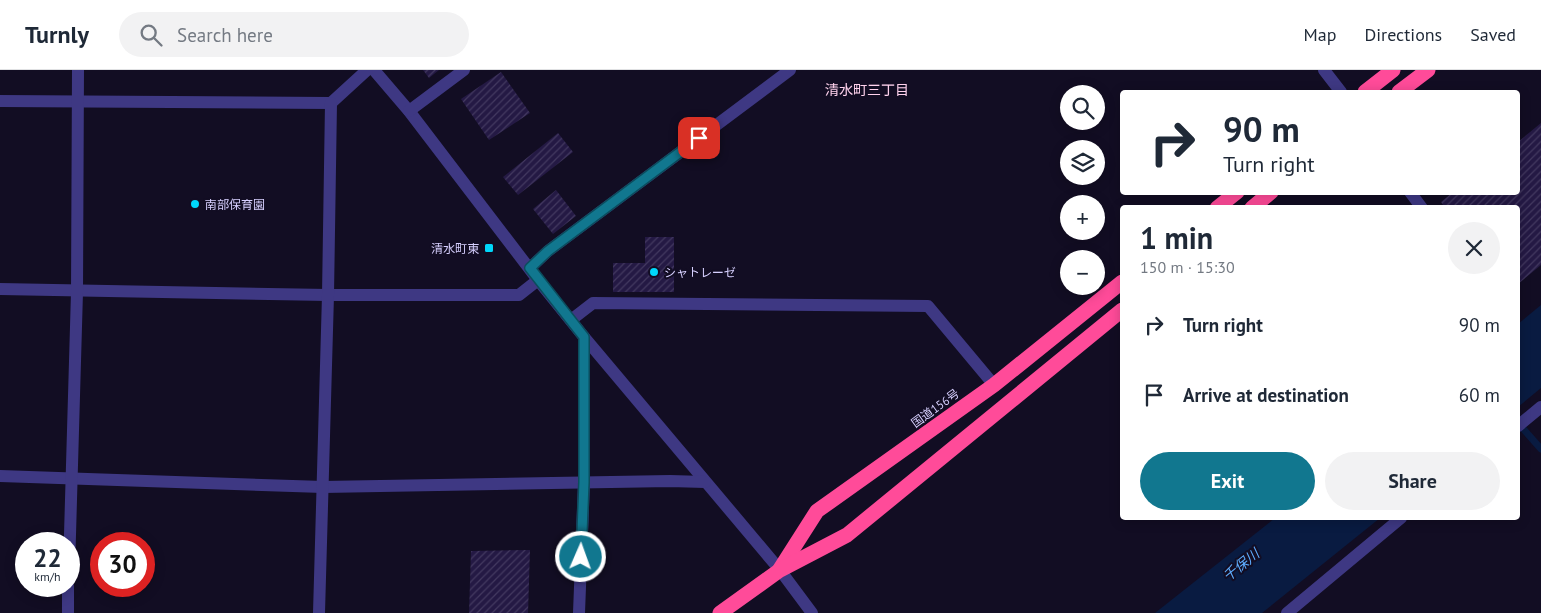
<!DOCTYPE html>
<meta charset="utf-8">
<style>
:root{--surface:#fff;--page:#f2f2f3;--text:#1f2937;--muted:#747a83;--line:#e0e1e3;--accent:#11778f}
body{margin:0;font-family:"PT Sans","Noto Sans JP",sans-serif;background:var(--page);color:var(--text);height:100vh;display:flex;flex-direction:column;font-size:19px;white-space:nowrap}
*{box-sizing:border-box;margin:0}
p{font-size:16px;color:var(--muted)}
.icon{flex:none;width:28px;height:28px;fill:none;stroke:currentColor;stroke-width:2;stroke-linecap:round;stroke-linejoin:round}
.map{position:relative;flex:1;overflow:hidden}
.side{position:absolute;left:1120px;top:135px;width:400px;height:315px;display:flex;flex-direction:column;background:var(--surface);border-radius:5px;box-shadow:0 2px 12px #0003}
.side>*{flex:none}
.top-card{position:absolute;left:1120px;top:20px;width:400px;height:105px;border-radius:5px;box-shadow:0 2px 12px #0003;background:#fff;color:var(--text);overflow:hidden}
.buttons{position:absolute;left:1060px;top:15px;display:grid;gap:10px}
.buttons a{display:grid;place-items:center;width:45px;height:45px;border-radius:50%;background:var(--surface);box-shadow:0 2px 12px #0003;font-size:25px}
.speed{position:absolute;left:15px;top:462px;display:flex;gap:10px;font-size:25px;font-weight:700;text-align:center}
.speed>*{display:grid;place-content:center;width:65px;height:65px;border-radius:50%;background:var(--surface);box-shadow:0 2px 12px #0003;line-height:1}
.speed small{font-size:12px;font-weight:400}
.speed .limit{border:8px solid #d22;background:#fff;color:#111}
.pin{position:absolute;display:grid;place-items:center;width:42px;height:42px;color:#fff;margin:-21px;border-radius:10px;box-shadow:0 2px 8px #0006}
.me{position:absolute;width:55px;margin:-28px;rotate:2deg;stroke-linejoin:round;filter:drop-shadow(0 0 4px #0008)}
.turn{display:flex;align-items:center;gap:18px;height:105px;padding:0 20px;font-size:22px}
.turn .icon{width:65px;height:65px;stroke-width:2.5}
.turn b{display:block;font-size:35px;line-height:42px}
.round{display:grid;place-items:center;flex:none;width:52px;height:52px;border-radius:26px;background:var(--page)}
.head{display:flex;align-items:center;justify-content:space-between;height:85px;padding:0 20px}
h1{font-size:30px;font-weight:800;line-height:38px}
.button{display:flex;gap:10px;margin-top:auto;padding:10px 20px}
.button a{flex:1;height:58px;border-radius:30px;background:var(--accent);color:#fff;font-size:20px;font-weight:800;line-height:58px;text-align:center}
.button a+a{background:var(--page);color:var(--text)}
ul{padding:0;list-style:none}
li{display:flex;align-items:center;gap:15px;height:70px;padding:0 20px}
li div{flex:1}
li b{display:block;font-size:19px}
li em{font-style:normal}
header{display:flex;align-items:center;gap:30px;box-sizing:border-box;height:70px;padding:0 25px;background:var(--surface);border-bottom:1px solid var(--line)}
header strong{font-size:24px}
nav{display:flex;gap:28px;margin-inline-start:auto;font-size:18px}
.search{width:350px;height:45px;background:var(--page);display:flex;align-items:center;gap:12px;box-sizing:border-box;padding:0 18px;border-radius:28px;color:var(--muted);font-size:19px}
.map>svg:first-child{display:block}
</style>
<header>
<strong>Turnly</strong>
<div class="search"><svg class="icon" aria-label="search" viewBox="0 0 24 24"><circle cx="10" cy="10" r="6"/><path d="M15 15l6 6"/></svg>Search here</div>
<nav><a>Map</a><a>Directions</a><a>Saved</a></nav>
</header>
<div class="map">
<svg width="1541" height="543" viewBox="0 0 1541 543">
<defs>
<pattern id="building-hatch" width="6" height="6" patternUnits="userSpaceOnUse" patternTransform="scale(1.25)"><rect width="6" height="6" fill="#241944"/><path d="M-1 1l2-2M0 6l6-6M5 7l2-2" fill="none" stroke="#433960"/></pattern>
</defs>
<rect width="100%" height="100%" fill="#120d23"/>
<!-- water -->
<g fill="#091b41">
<path d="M1541 235V318L1518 337V254Z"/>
<path d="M1275 448H1380L1262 543H1155Z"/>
</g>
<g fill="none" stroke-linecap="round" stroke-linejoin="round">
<!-- stream -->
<path stroke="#091b41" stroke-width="7" d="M1518 353 1541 379"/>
</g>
<!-- building -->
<g fill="url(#building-hatch)">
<path d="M423 0H439L429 8Z"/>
<path d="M501 2 530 43 489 70 461 29Z"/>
<path d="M1541 53V195L1518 214V138H1445L1441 132 1453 122H1518V72Z"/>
<path d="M558 63 573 82 518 125 503 107Z"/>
<path d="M556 120 576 146 553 164 533 139Z"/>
<path d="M645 167H674V222H613V193H645Z"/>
<path d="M530 480 528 543H469L471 481Z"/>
</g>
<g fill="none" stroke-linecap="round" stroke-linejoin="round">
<!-- minor -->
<g stroke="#3e3883" stroke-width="12">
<path d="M374 0 409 41 538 210 584 267 780 500 812 543"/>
<path d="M1324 0 1341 22"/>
<path d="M0 31 331 33 367 0"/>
<path d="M409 41 464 0"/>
<path d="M1410 122 1422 138"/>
<path d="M530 198 548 181 790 0"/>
<path d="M0 219 328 225H519L538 210"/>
<path d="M571 250 593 233 928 236 994 315"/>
<path d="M1518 356 1541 337"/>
<path d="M0 406 323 417 670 411 705 412"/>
<path d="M69 499 77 222 78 0"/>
<path d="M68 543V516"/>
<path d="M319 543 328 225 331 33"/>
<path d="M579 543 584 412V267"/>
<path d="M1287 543 1401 448"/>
</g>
<!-- highway -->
<g stroke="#ff4b99" stroke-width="15">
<path d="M1365 22 1393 0"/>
<path d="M1399 22 1428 0"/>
<path d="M1217 138 1237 122"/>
<path d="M1252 138 1271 122"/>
<path d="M780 499 817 441 994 315 1122 212"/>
<path d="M720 543 780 500 847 465 1122 240"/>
</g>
</g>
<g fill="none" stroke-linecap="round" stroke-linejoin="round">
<!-- route casing -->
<g stroke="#0b4d5d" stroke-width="12">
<path id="route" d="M581 487 584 412V267L530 198 548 181 699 68"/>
</g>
<!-- route -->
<use href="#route" stroke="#11778f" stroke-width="9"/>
</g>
<!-- markers -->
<g fill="#00d7fb" stroke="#120d23" stroke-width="2">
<circle cx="195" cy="134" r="5"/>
<rect x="484" y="173" width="10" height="10" rx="2.5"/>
<circle cx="654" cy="202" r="5"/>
</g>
<g text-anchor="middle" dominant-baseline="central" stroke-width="4" stroke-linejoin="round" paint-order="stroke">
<!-- poi labels -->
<g font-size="12" fill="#d7d0ff" stroke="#120d23" text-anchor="start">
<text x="205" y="134">南部保育園</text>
<text x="479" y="178" text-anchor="end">清水町東</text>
<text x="664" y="202">シャトレーゼ</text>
</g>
<!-- street labels -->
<g font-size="12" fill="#d7d0ff" stroke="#120d23">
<text transform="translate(935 338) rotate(-36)">国道156号</text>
</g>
<!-- neighbourhood labels -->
<g font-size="14" fill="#ffd2ed" stroke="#120d23">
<text x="867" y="20">清水町三丁目</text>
</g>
<!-- water labels -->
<g font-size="14" font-style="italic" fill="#5eadff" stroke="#120d23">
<text transform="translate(1241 495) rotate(-39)">千保川</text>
</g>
</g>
</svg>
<div class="buttons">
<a><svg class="icon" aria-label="search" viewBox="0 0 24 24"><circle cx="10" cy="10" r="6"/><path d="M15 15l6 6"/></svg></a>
<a><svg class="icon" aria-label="layers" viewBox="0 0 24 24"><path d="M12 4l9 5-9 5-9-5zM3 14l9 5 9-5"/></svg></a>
<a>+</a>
<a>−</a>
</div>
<div class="speed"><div>22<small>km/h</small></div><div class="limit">30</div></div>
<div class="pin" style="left:699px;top:68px;background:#d93025"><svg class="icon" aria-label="arrive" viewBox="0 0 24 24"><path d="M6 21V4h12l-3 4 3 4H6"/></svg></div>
<svg class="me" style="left:581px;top:487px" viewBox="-20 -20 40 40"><circle r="17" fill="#11778f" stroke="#fff" stroke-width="3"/><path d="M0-11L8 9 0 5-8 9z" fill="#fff"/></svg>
<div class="top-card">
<div class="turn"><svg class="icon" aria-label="right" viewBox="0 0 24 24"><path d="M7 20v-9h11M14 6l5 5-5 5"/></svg><div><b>90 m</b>Turn right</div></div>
</div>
<section class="side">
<div class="head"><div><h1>1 min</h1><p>150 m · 15:30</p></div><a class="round"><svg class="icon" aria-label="close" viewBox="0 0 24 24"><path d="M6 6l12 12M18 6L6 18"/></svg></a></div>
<ul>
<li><svg class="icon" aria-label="right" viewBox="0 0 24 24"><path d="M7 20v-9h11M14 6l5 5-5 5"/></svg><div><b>Turn right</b></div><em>90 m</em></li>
<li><svg class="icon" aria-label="arrive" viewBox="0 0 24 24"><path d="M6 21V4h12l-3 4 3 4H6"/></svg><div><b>Arrive at destination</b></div><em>60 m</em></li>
</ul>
<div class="button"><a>Exit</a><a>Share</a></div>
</section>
</div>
